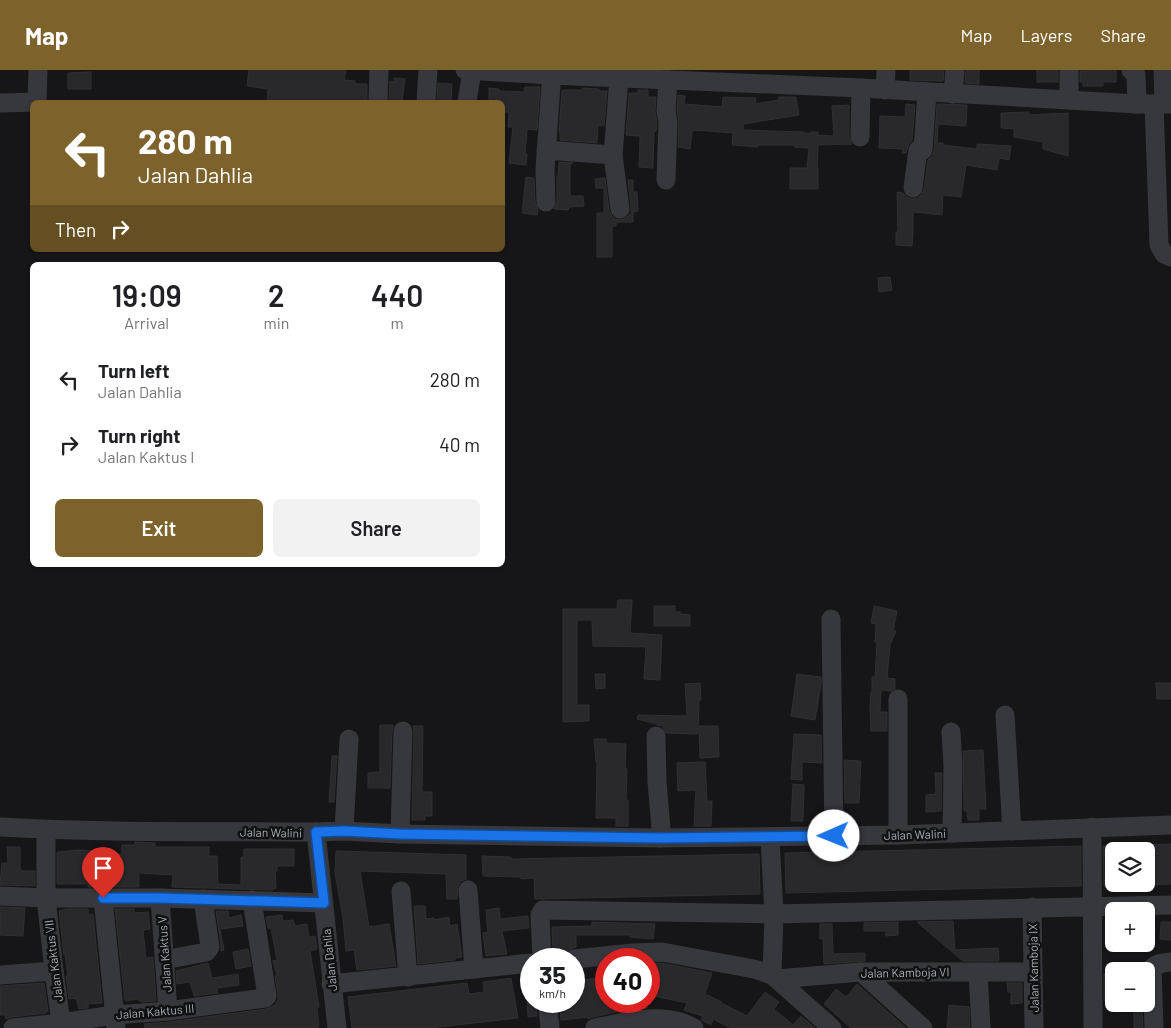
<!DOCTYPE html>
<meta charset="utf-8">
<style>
:root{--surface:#fff;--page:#f2f2f2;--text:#202124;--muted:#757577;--accent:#7e622b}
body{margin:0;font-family:Barlow,sans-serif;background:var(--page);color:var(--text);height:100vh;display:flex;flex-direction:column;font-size:19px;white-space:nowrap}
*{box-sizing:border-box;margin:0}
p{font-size:16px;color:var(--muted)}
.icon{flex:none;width:28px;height:28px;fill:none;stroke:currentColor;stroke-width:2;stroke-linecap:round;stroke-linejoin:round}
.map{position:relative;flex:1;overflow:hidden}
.panel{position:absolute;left:30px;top:192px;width:475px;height:305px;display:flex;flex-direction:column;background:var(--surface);border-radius:8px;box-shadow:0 1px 4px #0004}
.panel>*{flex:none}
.hud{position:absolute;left:30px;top:30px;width:475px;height:152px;border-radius:8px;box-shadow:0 1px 4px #0004;background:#7e622b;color:#fff;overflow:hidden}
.tools{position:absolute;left:1105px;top:772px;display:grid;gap:10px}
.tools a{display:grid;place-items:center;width:50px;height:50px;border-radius:8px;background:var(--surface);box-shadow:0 1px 4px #0004;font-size:25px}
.speed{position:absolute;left:520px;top:878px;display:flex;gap:10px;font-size:25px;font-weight:700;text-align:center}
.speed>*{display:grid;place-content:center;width:65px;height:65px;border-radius:50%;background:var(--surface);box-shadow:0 1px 4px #0004;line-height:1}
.speed small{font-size:12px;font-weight:400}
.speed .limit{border:8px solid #d22;background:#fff;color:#111}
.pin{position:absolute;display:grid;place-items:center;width:42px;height:42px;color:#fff;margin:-51px -21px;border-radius:50% 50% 50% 0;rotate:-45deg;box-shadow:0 0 5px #0007}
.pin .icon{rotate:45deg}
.me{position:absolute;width:55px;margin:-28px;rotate:269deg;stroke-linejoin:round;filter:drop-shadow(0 0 4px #0008)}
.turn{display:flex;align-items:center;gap:18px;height:105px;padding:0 25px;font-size:22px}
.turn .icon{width:65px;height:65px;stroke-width:2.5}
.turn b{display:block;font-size:35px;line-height:42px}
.then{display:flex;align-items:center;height:48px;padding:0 25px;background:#0003;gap:10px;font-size:19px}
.eta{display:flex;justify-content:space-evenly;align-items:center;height:85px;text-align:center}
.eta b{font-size:30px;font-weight:600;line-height:35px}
.primary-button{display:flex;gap:10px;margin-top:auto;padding:10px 25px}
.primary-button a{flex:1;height:58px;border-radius:8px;background:var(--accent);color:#fff;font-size:20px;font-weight:600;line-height:58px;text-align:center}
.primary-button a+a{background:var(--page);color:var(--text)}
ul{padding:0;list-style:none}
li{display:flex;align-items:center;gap:15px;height:65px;padding:0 25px}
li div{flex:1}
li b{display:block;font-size:19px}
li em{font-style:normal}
header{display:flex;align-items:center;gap:30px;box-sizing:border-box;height:70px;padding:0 25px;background:var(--accent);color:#fff}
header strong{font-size:24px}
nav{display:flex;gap:28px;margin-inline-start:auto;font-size:18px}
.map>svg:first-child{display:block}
</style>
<header>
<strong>Map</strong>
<nav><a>Map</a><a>Layers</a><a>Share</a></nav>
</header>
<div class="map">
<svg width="1171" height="958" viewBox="0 0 1171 958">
<rect width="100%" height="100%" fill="#161618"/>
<!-- building -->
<g fill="#29292c" stroke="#303034">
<path d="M249 0H346L344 10 355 11V14H367V30H363V32H267L268 19 247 16Z"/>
<path d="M910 0H944L943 11 910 10Z"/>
<path d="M966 0H979V14L965 13Z"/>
<rect x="1037" y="0" width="21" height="12"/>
<path d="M1116 0V12H1103V16H1083V12H1080V1Z"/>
<path d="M91 2V19H68V3Z"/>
<path d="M394 8 405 9 402 32H389L390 11 394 12Z"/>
<path d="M438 13 452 14 451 30 441 29V32H437Z"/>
<path d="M525 17H540L537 60 527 59 525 84H527L526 95 509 93 513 57H508L509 42H502V32H489V18L499 19V21L524 22Z"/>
<path d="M583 18 599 19V21H607L604 56 598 55 597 73 560 70V62H559L562 20H582Z"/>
<path d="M638 20H648V27H656L655 41 657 52 656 61H654L653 98 639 97 640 66 626 65 629 23H638Z"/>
<path d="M678 25 685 26 684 34 722 37 723 27 756 28 755 34 779 30V27H796L799 45 743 54V60L804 62V63L811 64V62H818V65L834 66 832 36 849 35V67L852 74 818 75 817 98H818V119H790V98H807L809 78 795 77V75H759L758 77 732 75 733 63 694 60V61H692L690 79 678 77 679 51 677 40Z"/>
<path d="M906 34 915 35 912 70 909 74 906 83H902L903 79 879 78 880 46 905 47Z"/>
<path d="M937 34 967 35 966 56 938 54 937 73H943V75L977 79V74L1011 76 1009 90 999 88 997 100 966 95 961 127 943 125 942 145 913 142V163L912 176 896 175V162H898L897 122 903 123 907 127 912 129 918 128 922 124 924 119 928 90 932 86 934 81Z"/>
<path d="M1029 42V45L1068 43V86L1043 79V72L1014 67V59L1001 58V43Z"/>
<path d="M559 92 573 93H570V126H583L584 136 569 137 568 140 554 139 557 132V106H558Z"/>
<path d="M526 107 534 108 535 132 538 139 537 145 522 143Z"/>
<path d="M605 108 609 140 611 145 615 149 621 150 626 148 631 143V138L628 110H633V122H637L638 141 633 142V152H616V156H612V187H597V143H604V118H596L595 109Z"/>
<path d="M890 207 892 220 879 222 878 208Z"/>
<path d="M618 530H632L630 563 662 565 660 610 644 609 646 577 593 576 592 550H577V635H589V651L563 652V539H617Z"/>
<path d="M654 536H675V542H680V544L690 545V556H654Z"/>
<path d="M874 536 897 541 893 561H896L890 575 887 608 895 609V619L891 621 881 620 880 642H887V661H871L870 637 871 622H872V607H875L877 572H875L876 554 871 553Z"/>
<path d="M595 604H605V618L596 619Z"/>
<path d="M797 604 821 607V614L815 650 791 646Z"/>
<path d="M700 613 701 630H699L698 664 666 663 662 656 657 655V654L637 649 638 645 687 646 685 614Z"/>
<path d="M1156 613H1171V629H1157Z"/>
<path d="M380 655H393L392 661 390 718H368V703L380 702Z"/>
<path d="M413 656H423L422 722H432V746H425V750H412L414 661Z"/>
<path d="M699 656H718L719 687 700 688Z"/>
<path d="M794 664 821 665 822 693 802 692V710L791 709Z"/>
<path d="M594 669H606V673L626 674 625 699H627L626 730H628V756H616V748H596L597 692H596Z"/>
<path d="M983 680 986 739H979V750H968L967 741H964L963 681Z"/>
<path d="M332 686H337L334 732H329Z"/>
<path d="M844 690 861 691 859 733H845Z"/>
<path d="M705 692 707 731H712L711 756H694L696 720 678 721 677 693Z"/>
<path d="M935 703H942L941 741 926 742V725L936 724Z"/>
<path d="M793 714 804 715 803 751H791Z"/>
<path d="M135 772 155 773V777H209V786H217L218 814 241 815V787H244V779H294V796H277V801H275L276 818 273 819V820L172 817 173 805 139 803V817H88V814H57V782L79 780 98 781V784H122V775H135Z"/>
<path d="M1171 774V814L1146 815V775Z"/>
<path d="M1114 775V816H1104L1103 776Z"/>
<path d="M1081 776V816L786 823 785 783Z"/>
<path d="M7 777H20V800H22V801H35V816L0 815 2 793H8Z"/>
<path d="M336 781 466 785V809L461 811 458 816 457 829H447L446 804 360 801 369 857 389 854 396 896 357 900 354 880 346 881 343 848 335 803Z"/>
<path d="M759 784 760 824 535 829 534 808 521 809V807L483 806 482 786 511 787V789Z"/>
<path d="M414 836H425L426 849 434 848V850L449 847 450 856 457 854 462 887 455 888V890L418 894Z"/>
<path d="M0 837 25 838 23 866 0 865Z"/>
<path d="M499 838 500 849 528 846 529 858 502 861 507 884 486 886 483 863 488 862 486 840Z"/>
<path d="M67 839H88L89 845 93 844 102 933 88 934V938L79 939 77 930H76V928L69 929 66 906H68L65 884 64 885 59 841Z"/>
<path d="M115 839H134V843L148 842 150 859 143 860 146 888 153 887V888L156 931 141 932 140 930H137V929L125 931Z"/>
<path d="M216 841H228L229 848 241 845 243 856 220 859 224 880 221 881V875Z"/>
<path d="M282 845 283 851 293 850 295 856 307 854 309 867 315 866 317 879 310 881 319 937H317L319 956H318V958H145L144 954 169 952 266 939 275 935 278 930V925L275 906H277L273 891 277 890 271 858H268L266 847Z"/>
<path d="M953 851 955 880 998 878 999 891H963L917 852Z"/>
<path d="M592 852 655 854 653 869 630 867 631 865H576V877L568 880 566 881 553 882 552 857 592 856Z"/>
<path d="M898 852V865L886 866V861H864V853Z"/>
<path d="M1161 852H1171V870L1160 869Z"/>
<path d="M820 854H832L833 884 865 883V891L824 894 823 869H820Z"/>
<path d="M248 879 251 896 236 899 233 882Z"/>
<path d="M208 893 212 908 238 904 239 915 217 918 218 923 194 926 190 912 177 914 176 901Z"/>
<path d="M661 893 712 903 705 924 722 932 721 933 747 946 765 922 779 932 774 939 793 955 801 946 815 958H730L713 949 711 955 701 950 703 946 684 940 687 933 654 926 659 902 649 901V894Z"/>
<path d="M1104 904H1114V932L1104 931Z"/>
<path d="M606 906V931H647V938L620 941 593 947 588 949V947L561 950 559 931H574V912Z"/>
<path d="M511 908 518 948 430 958H352L348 927 467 913 469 924 484 922 483 912Z"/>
<path d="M44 913 48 941 46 942V943L12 947 6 949 5 945H0V916Z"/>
<path d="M1007 913H1022V933L1011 934V922H1008Z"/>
<path d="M857 914 906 958H851L824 934 836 919 846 927Z"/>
<path d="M527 931H536L537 946 528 947Z"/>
<path d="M949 935 969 937 970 958H947Z"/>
<path d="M1142 940 1143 958H1134V941Z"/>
</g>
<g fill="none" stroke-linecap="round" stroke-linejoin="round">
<!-- minor -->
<g stroke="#37383d" stroke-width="19">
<path d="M465 0 551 5 861 18 1137 34H1171"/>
<path d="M1069 0V30"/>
<path d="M1131 0 1136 5 1137 34"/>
<path d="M1163 0 1164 34"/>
<path d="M619 8 613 85 620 139"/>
<path d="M885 20 886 0"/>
<path d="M953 24 955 0"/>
<path d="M37 32 38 0"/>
<path d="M378 32 379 0"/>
<path d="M426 32 428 0"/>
<path d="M467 32 472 0"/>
<path d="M0 33 37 32"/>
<path d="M1154 34 1159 175 1164 184 1171 187"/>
<path d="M860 67 861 18"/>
<path d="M546 80 613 85"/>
<path d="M666 110 668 51 666 41 668 10"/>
<path d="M913 118 918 80H923L927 22"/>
<path d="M546 132 545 100 552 0"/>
<path d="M831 549 834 766"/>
<path d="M898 629V765"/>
<path d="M1005 645 1012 761"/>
<path d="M951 662 953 696 952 763"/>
<path d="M656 666 657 712 661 758 660 768"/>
<path d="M0 757C105 763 211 761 316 762L344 761 400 764 660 768 898 765 1171 755"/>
<path d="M1092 757 1093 958"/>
<path d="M46 760V828L54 901 61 953"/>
<path d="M344 761 349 669"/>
<path d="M316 762 337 958"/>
<path d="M400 764 403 661"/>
<path d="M770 768 774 844 772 905"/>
<path d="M468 820 474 899"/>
<path d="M401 821 408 907"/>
<path d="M0 826 46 828H160L324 833"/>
<path d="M103 828 116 958"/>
<path d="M160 828 168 941"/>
<path d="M1032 837 1034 958"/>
<path d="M542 889 540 845 543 840 774 844 1171 835"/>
<path d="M574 889 633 883 662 882 754 899 772 905 832 958"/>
<path d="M164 890 206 882 210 877 203 829"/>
<path d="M861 902 923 958"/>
<path d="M978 902 981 958"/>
<path d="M0 905 54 901"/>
<path d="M777 909 861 902H1033"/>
<path d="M331 914 531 893"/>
<path d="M547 931 550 958"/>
<path d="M13 958 61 953 114 945 168 941 265 928 267 926 252 830"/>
<path d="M595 958C622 953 652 944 680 952 685 953 689 956 694 958"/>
<path d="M1154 958 1152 898C1158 892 1164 893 1171 892"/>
</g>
</g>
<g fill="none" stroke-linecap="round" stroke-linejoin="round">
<!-- route casing -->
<g stroke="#114b97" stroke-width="12">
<path id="route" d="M103 828H160L324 833 316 762 344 761 400 764 660 768 834 766"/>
</g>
<!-- route -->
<use href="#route" stroke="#1a73e8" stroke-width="9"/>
</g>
<g text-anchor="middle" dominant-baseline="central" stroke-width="5" stroke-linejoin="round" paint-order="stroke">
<!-- street labels -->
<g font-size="12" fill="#a8adb8" stroke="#111113">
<text transform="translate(271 762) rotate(1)">Jalan Walini</text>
<text transform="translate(915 764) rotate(-2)">Jalan Walini</text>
<text transform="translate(164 884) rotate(-94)">Jalan Kaktus V</text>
<text transform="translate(329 890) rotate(-96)">Jalan Dahlia</text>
<text transform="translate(53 891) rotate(-97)">Jalan Kaktus VII</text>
<text transform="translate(1033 898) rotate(-91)">Jalan Kamboja IX</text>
<text transform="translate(905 902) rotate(-1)">Jalan Kamboja VI</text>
<text transform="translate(155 941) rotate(-5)">Jalan Kaktus III</text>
</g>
</g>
</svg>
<div class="tools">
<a><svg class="icon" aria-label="layers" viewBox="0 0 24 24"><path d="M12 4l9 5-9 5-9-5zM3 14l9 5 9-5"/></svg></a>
<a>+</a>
<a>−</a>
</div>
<div class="speed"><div>35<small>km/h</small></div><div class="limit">40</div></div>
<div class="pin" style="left:103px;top:828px;background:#d93025"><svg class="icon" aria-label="arrive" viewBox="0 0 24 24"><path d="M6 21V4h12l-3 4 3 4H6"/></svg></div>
<svg class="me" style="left:834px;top:766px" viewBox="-20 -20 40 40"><circle r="19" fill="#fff"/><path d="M0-13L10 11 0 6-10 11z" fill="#1a73e8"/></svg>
<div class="hud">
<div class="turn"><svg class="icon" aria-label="left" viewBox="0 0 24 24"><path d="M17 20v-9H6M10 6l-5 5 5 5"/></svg><div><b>280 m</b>Jalan Dahlia</div></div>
<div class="then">Then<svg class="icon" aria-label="right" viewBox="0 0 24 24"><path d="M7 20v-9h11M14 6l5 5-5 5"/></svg></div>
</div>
<section class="panel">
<div class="eta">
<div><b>19:09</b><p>Arrival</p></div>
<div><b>2</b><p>min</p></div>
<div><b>440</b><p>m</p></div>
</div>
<ul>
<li><svg class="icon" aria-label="left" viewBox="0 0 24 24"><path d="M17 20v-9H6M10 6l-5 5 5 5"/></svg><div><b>Turn left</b><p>Jalan Dahlia</p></div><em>280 m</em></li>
<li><svg class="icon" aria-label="right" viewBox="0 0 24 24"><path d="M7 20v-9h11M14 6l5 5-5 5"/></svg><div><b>Turn right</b><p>Jalan Kaktus I</p></div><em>40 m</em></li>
</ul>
<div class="primary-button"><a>Exit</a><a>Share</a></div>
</section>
</div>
